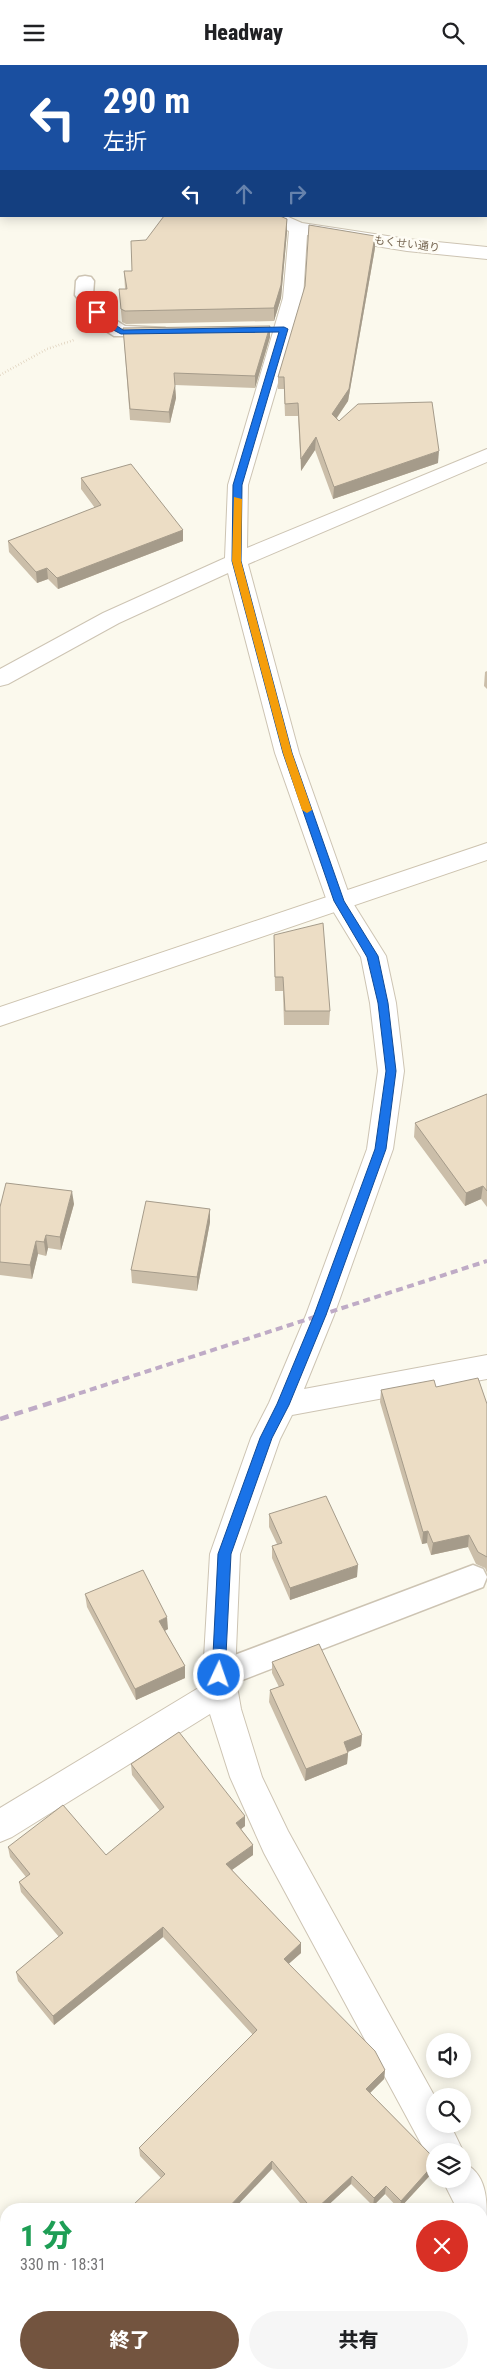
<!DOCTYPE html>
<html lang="ja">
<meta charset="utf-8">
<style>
:root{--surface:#fff;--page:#f6f6f6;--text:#202124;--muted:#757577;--accent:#73543f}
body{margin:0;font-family:"Roboto Condensed","Noto Sans JP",sans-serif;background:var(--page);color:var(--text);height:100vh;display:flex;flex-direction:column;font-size:19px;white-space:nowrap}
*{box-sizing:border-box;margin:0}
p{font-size:16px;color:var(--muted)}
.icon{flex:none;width:28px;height:28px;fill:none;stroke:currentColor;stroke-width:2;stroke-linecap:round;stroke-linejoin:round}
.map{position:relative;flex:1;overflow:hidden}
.side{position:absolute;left:0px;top:2138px;width:488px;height:176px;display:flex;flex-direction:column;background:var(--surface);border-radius:20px 20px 0 0;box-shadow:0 2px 12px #0003}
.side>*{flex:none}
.guide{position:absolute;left:0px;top:0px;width:488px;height:152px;box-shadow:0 2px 12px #0003;background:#1a4fa0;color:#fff;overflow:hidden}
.controls{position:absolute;left:426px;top:1968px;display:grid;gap:10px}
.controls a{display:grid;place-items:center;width:45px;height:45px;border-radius:50%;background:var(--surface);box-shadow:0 2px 12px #0003;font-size:25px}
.pin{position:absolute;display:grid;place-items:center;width:42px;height:42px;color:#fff;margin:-21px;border-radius:10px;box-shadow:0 2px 8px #0006}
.me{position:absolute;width:55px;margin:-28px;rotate:3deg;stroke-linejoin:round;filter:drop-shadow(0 0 4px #0008)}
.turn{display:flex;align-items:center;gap:18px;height:105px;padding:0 20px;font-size:22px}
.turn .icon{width:65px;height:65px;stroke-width:2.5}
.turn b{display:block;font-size:35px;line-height:42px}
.lanes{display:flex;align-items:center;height:48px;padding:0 20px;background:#0003;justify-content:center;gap:25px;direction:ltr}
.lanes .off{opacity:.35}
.round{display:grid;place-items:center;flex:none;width:52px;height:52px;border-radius:26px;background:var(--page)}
.summary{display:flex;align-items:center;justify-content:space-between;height:85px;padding:0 20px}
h1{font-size:30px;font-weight:800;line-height:38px;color:#1e9e55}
.primary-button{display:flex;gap:10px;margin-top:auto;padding:10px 20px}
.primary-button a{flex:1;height:58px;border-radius:30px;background:var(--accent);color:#fff;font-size:20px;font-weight:800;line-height:58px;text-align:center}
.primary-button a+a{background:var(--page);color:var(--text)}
header{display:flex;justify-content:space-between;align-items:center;height:65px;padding:0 20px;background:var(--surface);font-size:22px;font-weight:800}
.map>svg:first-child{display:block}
</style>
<header><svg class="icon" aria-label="menu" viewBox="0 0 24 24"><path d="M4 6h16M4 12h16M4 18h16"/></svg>Headway<svg class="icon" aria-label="search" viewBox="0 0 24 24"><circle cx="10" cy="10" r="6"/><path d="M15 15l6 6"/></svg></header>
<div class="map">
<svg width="487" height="2313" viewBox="0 0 487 2313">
<rect width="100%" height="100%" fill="#fbf9ed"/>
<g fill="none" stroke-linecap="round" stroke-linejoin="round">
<!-- lane casing -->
<g stroke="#cdc4b3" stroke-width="3">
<g id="lane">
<path d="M85 211 91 212 94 216 93 230 112 253 125 261 165 263 167 267 165 271H114L98 261 75 230 76 216 79 212Z"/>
<path d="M473 1500 483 1504 487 1512 483 1522 219 1624 208 1620 204 1610 208 1600Z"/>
</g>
</g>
<!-- street casing -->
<g stroke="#cdc4b3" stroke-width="2">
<g id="street">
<path d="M28 0H46L47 1H29Z"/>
<path d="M261 151H286L302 158 407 174 487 182V194L407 186 307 170 303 233 248 420 247 483 487 384V397L248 499 299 688 351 835 386 891 396 938 404 1006 393 1084 334 1250 304 1324 487 1290V1314L292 1350 280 1374 240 1489 235 1610 241 1644 262 1712 288 1766 435 2032V2059H450L463 2086 462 2087 435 2086V2100L432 2099 264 1788 230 1712 210 1649 12 1772 0 1777V1743L205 1619 203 1610 210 1489 251 1373 269 1338 306 1250 367 1084 378 1006 370 938 361 892 327 836 275 688 228 508 119 558 8 619 0 621V604L103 548 225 493 228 420 283 233 289 166 263 155Z"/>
<path d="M462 2097C487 2108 487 2134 487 2158L481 2160V2144H457L442 2114H462Z"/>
</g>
</g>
<!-- secondary casing -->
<g stroke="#cdc3af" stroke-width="2">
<path id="secondary" d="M487 778V795L0 961V942Z"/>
</g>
<!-- path -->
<path stroke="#d4c2aa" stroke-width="2.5" stroke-dasharray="0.5 2.5" stroke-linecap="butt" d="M0 310 47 284 74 275"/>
<!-- lane -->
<use href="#lane" fill="#fff" fill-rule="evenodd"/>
<!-- street -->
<use href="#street" fill="#fff" fill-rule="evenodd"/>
<!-- secondary -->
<use href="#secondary" fill="#fff" fill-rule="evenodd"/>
<!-- rail-far1 -->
<path stroke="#bfabc6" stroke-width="4" stroke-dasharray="7 4.5" stroke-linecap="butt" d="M68 1332 487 1196"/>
<!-- rail -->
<path stroke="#bfabc6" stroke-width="4.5" stroke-dasharray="9 6" stroke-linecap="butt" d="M0 1354 72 1331"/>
</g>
<!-- wall -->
<g fill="#cbbea9">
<path d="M287 154V167L281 233 274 256 126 259 122 257 119 224H125L124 206H132L146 175Z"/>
<path d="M375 183 348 336 337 353 339 356 438 398 333 434 315 385 301 406 298 351H285L284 324H278V312Z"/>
<path d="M123 263 270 272 255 323 175 320 176 333 170 358 130 355Z"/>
<path d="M81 413 183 465V476L58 524 48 514 37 518 9 487 8 476 95 443 81 424Z"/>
<path d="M487 606V624L484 621 485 607Z"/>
<path d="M274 870 330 946 329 960H284L283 926H275Z"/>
<path d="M487 1029V1142L481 1134 465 1141 414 1072 415 1058Z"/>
<path d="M74 1139 61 1185 48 1183 46 1191 38 1189 32 1214 0 1210V1142Z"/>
<path d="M210 1144V1157L197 1226 132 1218 131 1205Z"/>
<path d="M436 1322 487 1339V1508L485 1503 476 1499 468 1482 431 1490 427 1478 422 1479 380 1337 381 1325Z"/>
<path d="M269 1449 357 1512 290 1535 272 1493V1481L277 1479 269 1462Z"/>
<path d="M85 1529 168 1564 165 1566 185 1601V1613L136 1635 87 1542Z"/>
<path d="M272 1597 362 1670 361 1681 348 1687 347 1699 305 1716 269 1637 270 1625 279 1622 272 1608Z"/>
<path d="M131 1699 245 1761 241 1764 253 1780V1790L232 1805 301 1878V1888L288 1899 385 2005 384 2014 370 2028 435 2094V2105L399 2144 385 2129 373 2141 351 2119 324 2144H305L272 2104 161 2113 140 2091 139 2083 253 1970 163 1872 54 1960 18 1916 16 1907 59 1872 21 1827 19 1817 26 1812 10 1792 8 1782 106 1790 160 1746 132 1710Z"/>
</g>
<!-- shaded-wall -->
<g fill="#a59b8a">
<path d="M287 154V167L281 233 274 256V243Z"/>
<path d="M375 171V183L348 336 331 361 332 349Z"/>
<path d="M270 261V272L255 323V311Z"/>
<path d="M175 321 176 333 170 358 169 347Z"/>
<path d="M316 372 315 385 301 406V394Z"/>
<path d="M439 386 438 398 333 434 334 422Z"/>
<path d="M183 465V476L58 524 57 513Z"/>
<path d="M47 503 48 514 37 518 36 507Z"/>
<path d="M483 1121 481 1134 465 1141 466 1128Z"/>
<path d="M72 1126 74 1139 61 1185 60 1172Z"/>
<path d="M210 1144V1157L197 1226V1212Z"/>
<path d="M46 1170 48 1183 46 1191 44 1177Z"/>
<path d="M36 1176 38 1189 32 1214 30 1200Z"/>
<path d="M428 1466 427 1478 422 1479 423 1467Z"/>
<path d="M469 1470 468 1482 431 1490 433 1478Z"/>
<path d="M358 1500 357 1512 290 1535V1523Z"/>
<path d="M167 1552 168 1564 160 1568 159 1556Z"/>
<path d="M185 1601V1613L136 1635 135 1624Z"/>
<path d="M362 1670 361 1681 343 1689 344 1677Z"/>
<path d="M348 1688 347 1699 305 1716 306 1704Z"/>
<path d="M245 1751V1761L236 1768V1758Z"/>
<path d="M253 1780V1790L226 1809V1799Z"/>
<path d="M163 1862V1872L54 1960 53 1951Z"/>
<path d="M301 1878V1888L283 1904 284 1894Z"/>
<path d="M385 2005 384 2014 365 2033 366 2024Z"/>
<path d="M272 2096V2104L234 2144H227Z"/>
<path d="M435 2098V2105L399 2144 401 2136Z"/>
<path d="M352 2111 351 2119 324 2144H316Z"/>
<path d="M386 2121 385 2129 373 2141 374 2133Z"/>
</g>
<!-- building -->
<g fill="#ecddc5" stroke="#a59b8a">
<path d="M276 0H449L453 1H275Z"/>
<path d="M164 151H280L287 154 281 220 274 243 125 246 121 244 119 224H127L124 206H132L131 176 146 175Z"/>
<path d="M309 160 375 171 349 324 332 349 339 356 358 339 432 337 439 386 334 422 316 372 301 394 298 338 285 339 284 312H278L305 221Z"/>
<path d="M270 261 255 311 174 308 175 321 169 347 130 344 123 263Z"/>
<path d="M131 399 183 465 57 513 47 503 36 507 8 476 101 440 81 413Z"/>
<path d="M323 858 330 946H285L283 912H275L274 870Z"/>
<path d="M487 1029V1126L483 1121 466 1128 415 1058Z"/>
<path d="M6 1118 72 1126 60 1172 46 1170 44 1177 36 1176 30 1200 0 1197V1142Z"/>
<path d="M146 1136 210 1144 197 1212 131 1205Z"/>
<path d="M478 1313 487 1339V1492L478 1487 469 1470 433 1478 428 1466 423 1467 381 1325 434 1315 436 1322Z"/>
<path d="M326 1431 358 1500 290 1523 272 1481 282 1478 269 1449Z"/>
<path d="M143 1505 167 1552 159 1556 185 1601 135 1624 85 1529Z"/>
<path d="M319 1579 362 1670 344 1677 348 1688 306 1704 270 1625 284 1620 272 1597Z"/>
<path d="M179 1667 245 1751 236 1758 253 1780 226 1799 301 1878 284 1894 375 1986 385 2005 366 2024 435 2094V2098L401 2136 386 2121 374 2133 352 2111 316 2144H312L272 2096 227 2144H129L165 2109 139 2083 257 1965 163 1862 53 1951 16 1907 63 1868 19 1817 30 1809 8 1782 63 1740 106 1790 164 1742 131 1699Z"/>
</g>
<!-- route -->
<path fill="#1a73e8" stroke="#114b97" d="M94 245H100L108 255 123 265 284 262 288 264 242 420 241 496 292 688 344 836 378 891 388 938 396 1006 386 1084 326 1250 289 1340 272 1373 231 1489 225 1610 223 1614 219 1615 214 1614 212 1610 218 1489 260 1373 277 1339 314 1250 375 1084 386 1006 378 938 367 892 334 836 283 688 232 496 233 420 279 267 121 269 102 259 93 247Z"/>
<!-- slow -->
<path fill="#f59e0b" d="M234 432 242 434 241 496 292 688 312 745 307 748 302 745 283 688 232 496Z"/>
<g text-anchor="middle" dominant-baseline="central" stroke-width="5" stroke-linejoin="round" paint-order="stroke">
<!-- far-street labels -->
<g font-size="11" fill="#756551" stroke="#fefcf4">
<text transform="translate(407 179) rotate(7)">もくせい通り</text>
</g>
</g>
</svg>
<div class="controls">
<a><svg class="icon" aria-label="sound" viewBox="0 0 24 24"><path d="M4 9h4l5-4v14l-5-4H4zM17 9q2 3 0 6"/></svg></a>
<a><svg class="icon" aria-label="search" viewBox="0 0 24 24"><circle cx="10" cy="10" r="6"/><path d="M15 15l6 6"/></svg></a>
<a><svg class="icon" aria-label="layers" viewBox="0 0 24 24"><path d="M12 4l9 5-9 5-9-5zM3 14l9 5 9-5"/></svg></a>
</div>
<div class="pin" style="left:97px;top:247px;background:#d93025"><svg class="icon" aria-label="arrive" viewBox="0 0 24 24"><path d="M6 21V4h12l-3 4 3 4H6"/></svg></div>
<svg class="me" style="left:219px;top:1610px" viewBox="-20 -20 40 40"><circle r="17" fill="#1a73e8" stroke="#fff" stroke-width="3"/><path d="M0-11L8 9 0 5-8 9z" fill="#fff"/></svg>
<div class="guide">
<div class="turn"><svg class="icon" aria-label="left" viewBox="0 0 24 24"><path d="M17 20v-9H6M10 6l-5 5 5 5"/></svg><div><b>290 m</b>左折</div></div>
<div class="lanes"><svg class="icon" aria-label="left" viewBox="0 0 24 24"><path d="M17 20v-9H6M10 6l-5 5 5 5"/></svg><svg class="icon off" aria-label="ahead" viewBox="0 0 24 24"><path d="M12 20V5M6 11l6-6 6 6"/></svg><svg class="icon off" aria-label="right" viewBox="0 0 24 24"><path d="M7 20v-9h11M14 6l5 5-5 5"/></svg></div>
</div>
<section class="side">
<div class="summary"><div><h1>1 分</h1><p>330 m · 18:31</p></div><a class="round" style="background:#d93025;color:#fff"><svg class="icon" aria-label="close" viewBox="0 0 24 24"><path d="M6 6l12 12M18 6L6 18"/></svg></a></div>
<div class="primary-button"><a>終了</a><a>共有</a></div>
</section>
</div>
